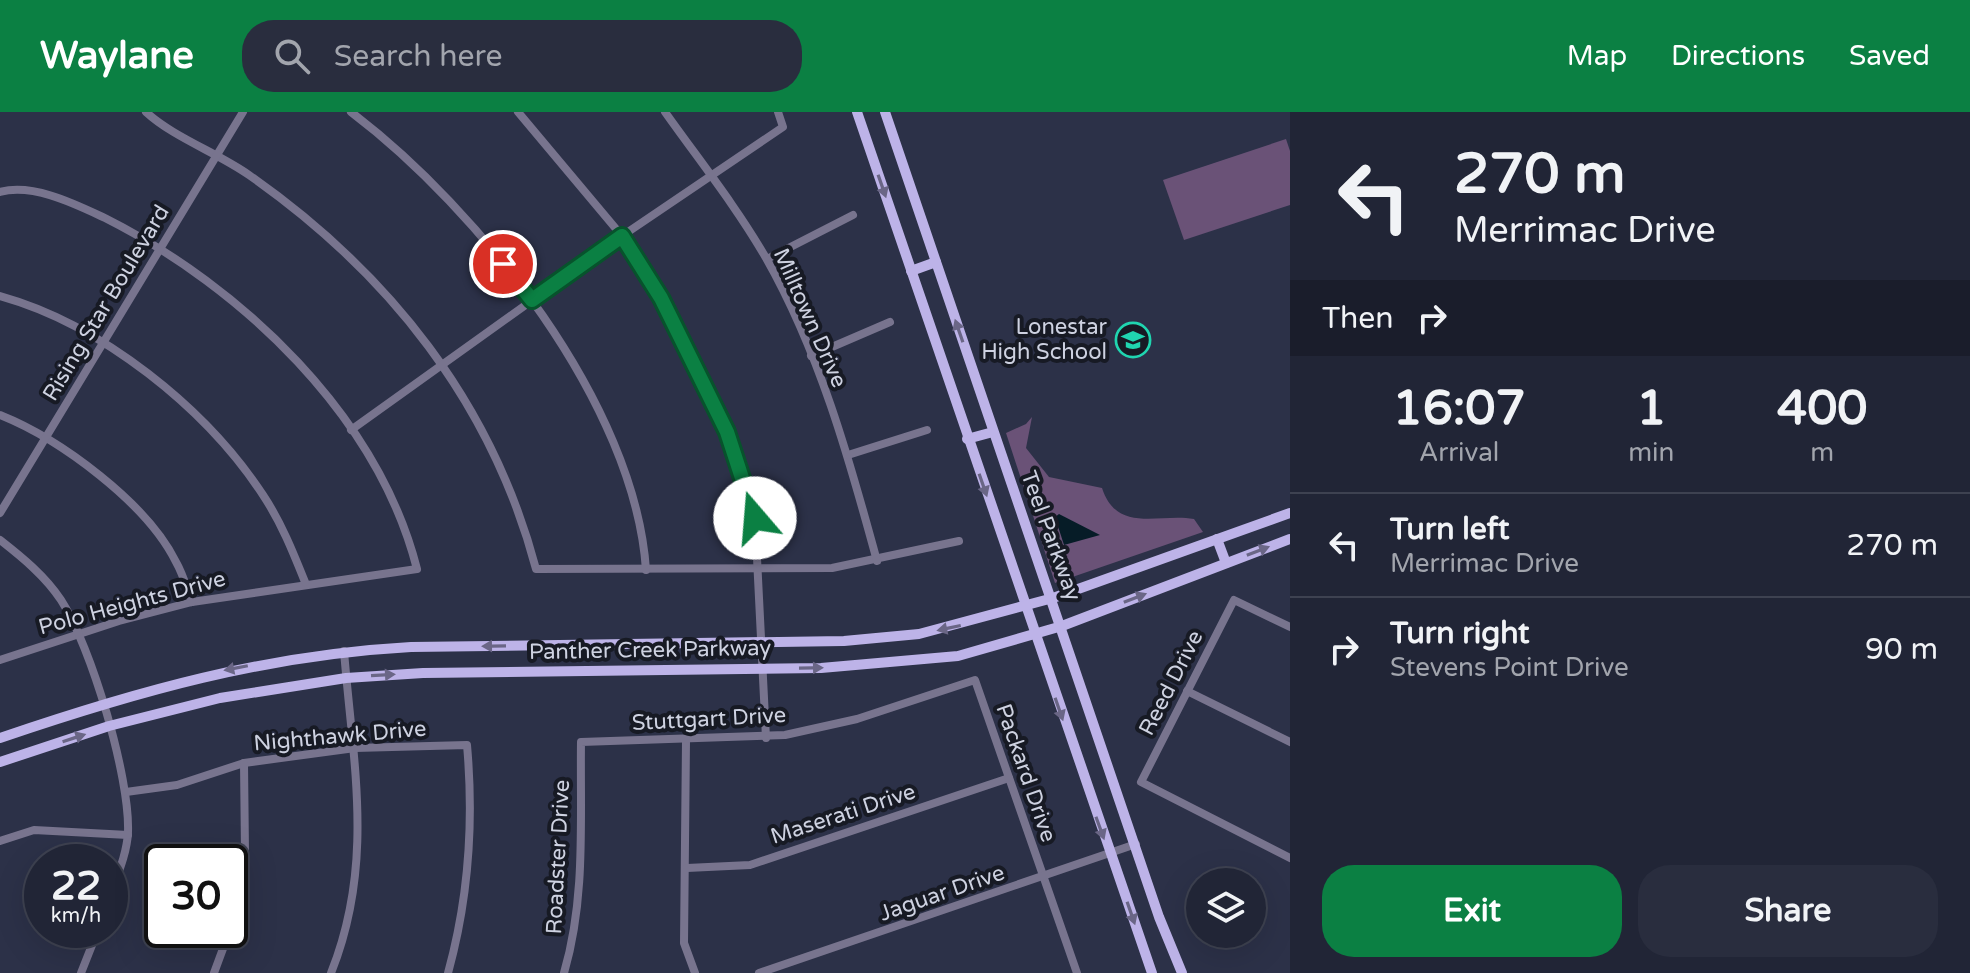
<!DOCTYPE html>
<style>
:root{--surface:#212536;--page:#292d3e;--text:#f1f3f6;--muted:#a2a5ad;--line:#3e4251;--accent:#0b8043}
body{margin:0;font-family:"Varela Round",sans-serif;background:var(--page);color:var(--text);height:100vh;display:flex;flex-direction:column;font-size:30px;white-space:nowrap}
*{box-sizing:border-box;margin:0}
p{font-size:26px;color:var(--muted)}
.icon{flex:none;width:44px;height:44px;fill:none;stroke:currentColor;stroke-width:2;stroke-linecap:round;stroke-linejoin:round}
.map{position:relative;flex:1;overflow:hidden}
.panel{display:flex;flex-direction:column;background:var(--surface);width:680px}
.panel>*{flex:none}
.banner{background:#212536;color:var(--text);overflow:hidden}
.fabs{position:absolute;left:1186px;top:756px;display:grid;gap:16px}
.fabs a{display:grid;place-items:center;width:80px;height:80px;border-radius:50%;background:var(--surface);box-shadow:0 8px 32px #0002,0 0 0 2px var(--line);font-size:40px}
.speed{position:absolute;left:24px;top:732px;display:flex;gap:16px;font-size:40px;font-weight:700;text-align:center}
.speed>*{display:grid;place-content:center;width:104px;height:104px;border-radius:50%;background:var(--surface);box-shadow:0 8px 32px #0002,0 0 0 2px var(--line);line-height:1}
.speed small{font-size:20px;font-weight:400}
.speed .limit{border:4px solid #111;border-radius:12px;background:#fff;color:#111}
.pin{position:absolute;display:grid;place-items:center;width:68px;height:68px;color:#fff;margin:-34px;border:4px solid #fff;border-radius:50%;box-shadow:0 2px 8px #0007}
.me{position:absolute;width:88px;margin:-44px;rotate:342deg;stroke-linejoin:round;filter:drop-shadow(0 0 6px #0008)}
.turn{display:flex;align-items:center;gap:28px;height:168px;padding:0 32px;font-size:36px}
.turn .icon{width:104px;height:104px;stroke-width:2.5}
.turn b{display:block;font-size:56px;line-height:68px}
.then{display:flex;align-items:center;height:76px;padding:0 32px;background:#0003;gap:16px;font-size:30px}
.eta{display:flex;justify-content:space-evenly;align-items:center;height:136px;text-align:center}
.eta b{font-size:48px;font-weight:800;line-height:56px}
.button{display:flex;gap:16px;margin-top:auto;padding:16px 32px}
.button a{flex:1;height:92px;border-radius:32px;background:var(--accent);color:#fff;font-size:32px;font-weight:800;line-height:92px;text-align:center}
.button a+a{background:var(--page);color:var(--text)}
ul{padding:0;list-style:none}
li{display:flex;align-items:center;gap:24px;height:104px;padding:0 32px;border-top:2px solid var(--line)}
li div{flex:1}
li b{display:block;font-size:30px}
li em{font-style:normal}
header{display:flex;align-items:center;gap:48px;box-sizing:border-box;height:112px;padding:0 40px;background:var(--accent);color:#fff}
header strong{font-size:38px}
nav{display:flex;gap:44px;margin-inline-start:auto;font-size:28px}
.search{width:560px;height:72px;background:var(--page);display:flex;align-items:center;gap:20px;box-sizing:border-box;padding:0 28px;border-radius:32px;color:var(--muted);font-size:30px}
main{display:flex;flex:1;min-height:0}
.map>svg:first-child{display:block}
</style>
<header>
<strong>Waylane</strong>
<div class="search"><svg class="icon" aria-label="search" viewBox="0 0 24 24"><circle cx="10" cy="10" r="6"/><path d="M15 15l6 6"/></svg>Search here</div>
<nav><a>Map</a><a>Directions</a><a>Saved</a></nav>
</header>
<main>
<div class="map">
<svg width="1290" height="861" viewBox="0 0 1290 861">
<rect width="100%" height="100%" fill="#2c3148"/>
<!-- green -->
<g fill="#6a5277">
<path d="M1286 27 1290 39V93L1184 128 1163 68Z"/>
<path d="M1032 305 1026 336 1049 365 1102 376C1117 422 1159 401 1194 407L1203 420 1055 471 1006 321 1026 312Z"/>
</g>
<!-- water -->
<path fill="#061c27" d="M1059 402 1100 423 1064 433 1055 405Z"/>
<g fill="none" stroke-linecap="round" stroke-linejoin="round">
<!-- minor -->
<g stroke="#78748e" stroke-width="8">
<path d="M146 0C173 25 218 41 249 63 389 161 492 291 536 457L832 456 959 429"/>
<path d="M351 0C479 97 635 292 646 458"/>
<path d="M518 0 622 124 661 186 727 320 755 406 766 626"/>
<path d="M665 0C699 48 736 94 766 146 819 239 849 346 877 449"/>
<path d="M0 80C33 71 75 92 105 106 242 175 378 304 417 457L192 490 119 509 0 548"/>
<path d="M767 147 853 103"/>
<path d="M0 184C101 212 206 296 263 383 281 410 293 440 305 470"/>
<path d="M811 244 890 210"/>
<path d="M0 303C60 327 147 391 176 450 183 462 187 477 192 490"/>
<path d="M351 318 622 124 783 15 778 0"/>
<path d="M848 343 927 318"/>
<path d="M0 401 243 0"/>
<path d="M0 428C23 446 45 464 61 488 91 534 130 665 128 720 127 742 117 764 110 784"/>
<path d="M1290 515 1234 488 1141 670 1290 746"/>
<path d="M1187 579 1290 630"/>
<path d="M686 629 684 831 695 861"/>
<path d="M126 680 177 673 244 651 355 636 467 633C474 711 469 785 448 861"/>
<path d="M0 729 34 718 128 723"/>
<path d="M687 756 750 753 1009 666"/>
<path d="M81 861 98 818"/>
<path d="M214 861 241 788 245 741 244 651"/>
<path d="M331 861C375 751 353 652 344 539"/>
<path d="M564 861C586 786 580 707 581 630L785 623 857 607 975 568 1077 861"/>
<path d="M759 861 1136 732"/>
</g>
<!-- major -->
<g stroke="#bdb3e8" stroke-width="10">
<path d="M857 0 1152 861"/>
<path d="M885 0 1159 805 1182 861"/>
<path d="M911 159 936 150"/>
<path d="M967 327 993 320"/>
<path d="M1217 427 1226 451"/>
<path d="M0 626C138 579 265 543 411 535L844 529 919 522 1053 486 1290 401"/>
<path d="M0 650 109 614 220 586 346 566 423 561 821 556 958 544 1062 514 1290 427"/>
</g>
</g>
<!-- one-way arrows -->
<defs><path id="oneway-solid" d="M-6-.8H1V-3.2L6.5 0L1 3.2V.8H-6Z" transform="scale(2)"/></defs>
<g fill="#6a6686">
<use href="#oneway-solid" transform="translate(882 74) rotate(71)"/>
<use href="#oneway-solid" transform="translate(959 219) rotate(-109)"/>
<use href="#oneway-solid" transform="translate(983 373) rotate(71)"/>
<use href="#oneway-solid" transform="translate(1258 439) rotate(-21)"/>
<use href="#oneway-solid" transform="translate(1135 486) rotate(-21)"/>
<use href="#oneway-solid" transform="translate(949 516) rotate(168)"/>
<use href="#oneway-solid" transform="translate(494 534) rotate(179)"/>
<use href="#oneway-solid" transform="translate(236 556) rotate(169)"/>
<use href="#oneway-solid" transform="translate(811 556) rotate(-1)"/>
<use href="#oneway-solid" transform="translate(383 563) rotate(-3)"/>
<use href="#oneway-solid" transform="translate(1059 597) rotate(71)"/>
<use href="#oneway-solid" transform="translate(74 626) rotate(-18)"/>
<use href="#oneway-solid" transform="translate(1100 716) rotate(70)"/>
<use href="#oneway-solid" transform="translate(1131 801) rotate(71)"/>
</g>
<g fill="none" stroke-linecap="round" stroke-linejoin="round">
<!-- route casing -->
<g stroke="#07532c" stroke-width="20">
<path id="route" d="M503 152 532 188 622 124 661 186 727 320 755 406"/>
</g>
<!-- route -->
<use href="#route" stroke="#0b8043" stroke-width="14"/>
</g>
<!-- icons -->
<defs>
<g id="school-ring" transform="scale(1.8)"><circle r="9.5" fill="#171a24" stroke="#20d5b0" stroke-width="1.5"/><path d="M0-5L7-2L0 1L-7-2ZM-4 1L0 2.5L4 1V4Q0 6-4 4Z" fill="#20d5b0"/></g>
</defs>
<g fill-rule="evenodd">
<use href="#school-ring" x="1133" y="228"/>
</g>
<g text-anchor="middle" dominant-baseline="central" stroke-width="8" stroke-linejoin="round" paint-order="stroke">
<!-- street labels -->
<g font-size="22" fill="#ced2e1" stroke="#171a24">
<text transform="translate(106 191) rotate(-59)">Rising Star Boulevard</text>
<text transform="translate(810 206) rotate(66)">Milltown Drive</text>
<text transform="translate(1051 424) rotate(70)">Teel Parkway</text>
<text transform="translate(132 491) rotate(-15)">Polo Heights Drive</text>
<text transform="translate(650 538) rotate(-1)">Panther Creek Parkway</text>
<text transform="translate(1171 571) rotate(-63)">Reed Drive</text>
<text transform="translate(709 607) rotate(-3)">Stuttgart Drive</text>
<text transform="translate(340 624) rotate(-5)">Nighthawk Drive</text>
<text transform="translate(1026 661) rotate(71)">Packard Drive</text>
<text transform="translate(843 702) rotate(-18)">Maserati Drive</text>
<text transform="translate(558 745) rotate(-87)">Roadster Drive</text>
<text transform="translate(942 781) rotate(-19)">Jaguar Drive</text>
</g>
<!-- poi labels -->
<g font-size="22" fill="#ced2e1" stroke="#171a24" text-anchor="end">
<text x="1107" y="215">Lonestar<tspan x="1107" dy="25">High School</tspan></text>
</g>
</g>
</svg>
<div class="fabs">
<a><svg class="icon" aria-label="layers" viewBox="0 0 24 24"><path d="M12 4l9 5-9 5-9-5zM3 14l9 5 9-5"/></svg></a>
</div>
<div class="speed"><div>22<small>km/h</small></div><div class="limit">30</div></div>
<div class="pin" style="left:503px;top:152px;background:#d93025"><svg class="icon" aria-label="arrive" viewBox="0 0 24 24"><path d="M6 21V4h12l-3 4 3 4H6"/></svg></div>
<svg class="me" style="left:755px;top:406px" viewBox="-20 -20 40 40"><circle r="19" fill="#fff"/><path d="M0-13L10 11 0 6-10 11z" fill="#0b8043"/></svg>
</div>
<section class="panel">
<div class="banner">
<div class="turn"><svg class="icon" aria-label="left" viewBox="0 0 24 24"><path d="M17 20v-9H6M10 6l-5 5 5 5"/></svg><div><b>270 m</b>Merrimac Drive</div></div>
<div class="then">Then<svg class="icon" aria-label="right" viewBox="0 0 24 24"><path d="M7 20v-9h11M14 6l5 5-5 5"/></svg></div>
</div>
<div class="eta">
<div><b>16:07</b><p>Arrival</p></div>
<div><b>1</b><p>min</p></div>
<div><b>400</b><p>m</p></div>
</div>
<ul>
<li><svg class="icon" aria-label="left" viewBox="0 0 24 24"><path d="M17 20v-9H6M10 6l-5 5 5 5"/></svg><div><b>Turn left</b><p>Merrimac Drive</p></div><em>270 m</em></li>
<li><svg class="icon" aria-label="right" viewBox="0 0 24 24"><path d="M7 20v-9h11M14 6l5 5-5 5"/></svg><div><b>Turn right</b><p>Stevens Point Drive</p></div><em>90 m</em></li>
</ul>
<div class="button"><a>Exit</a><a>Share</a></div>
</section>
</main>
